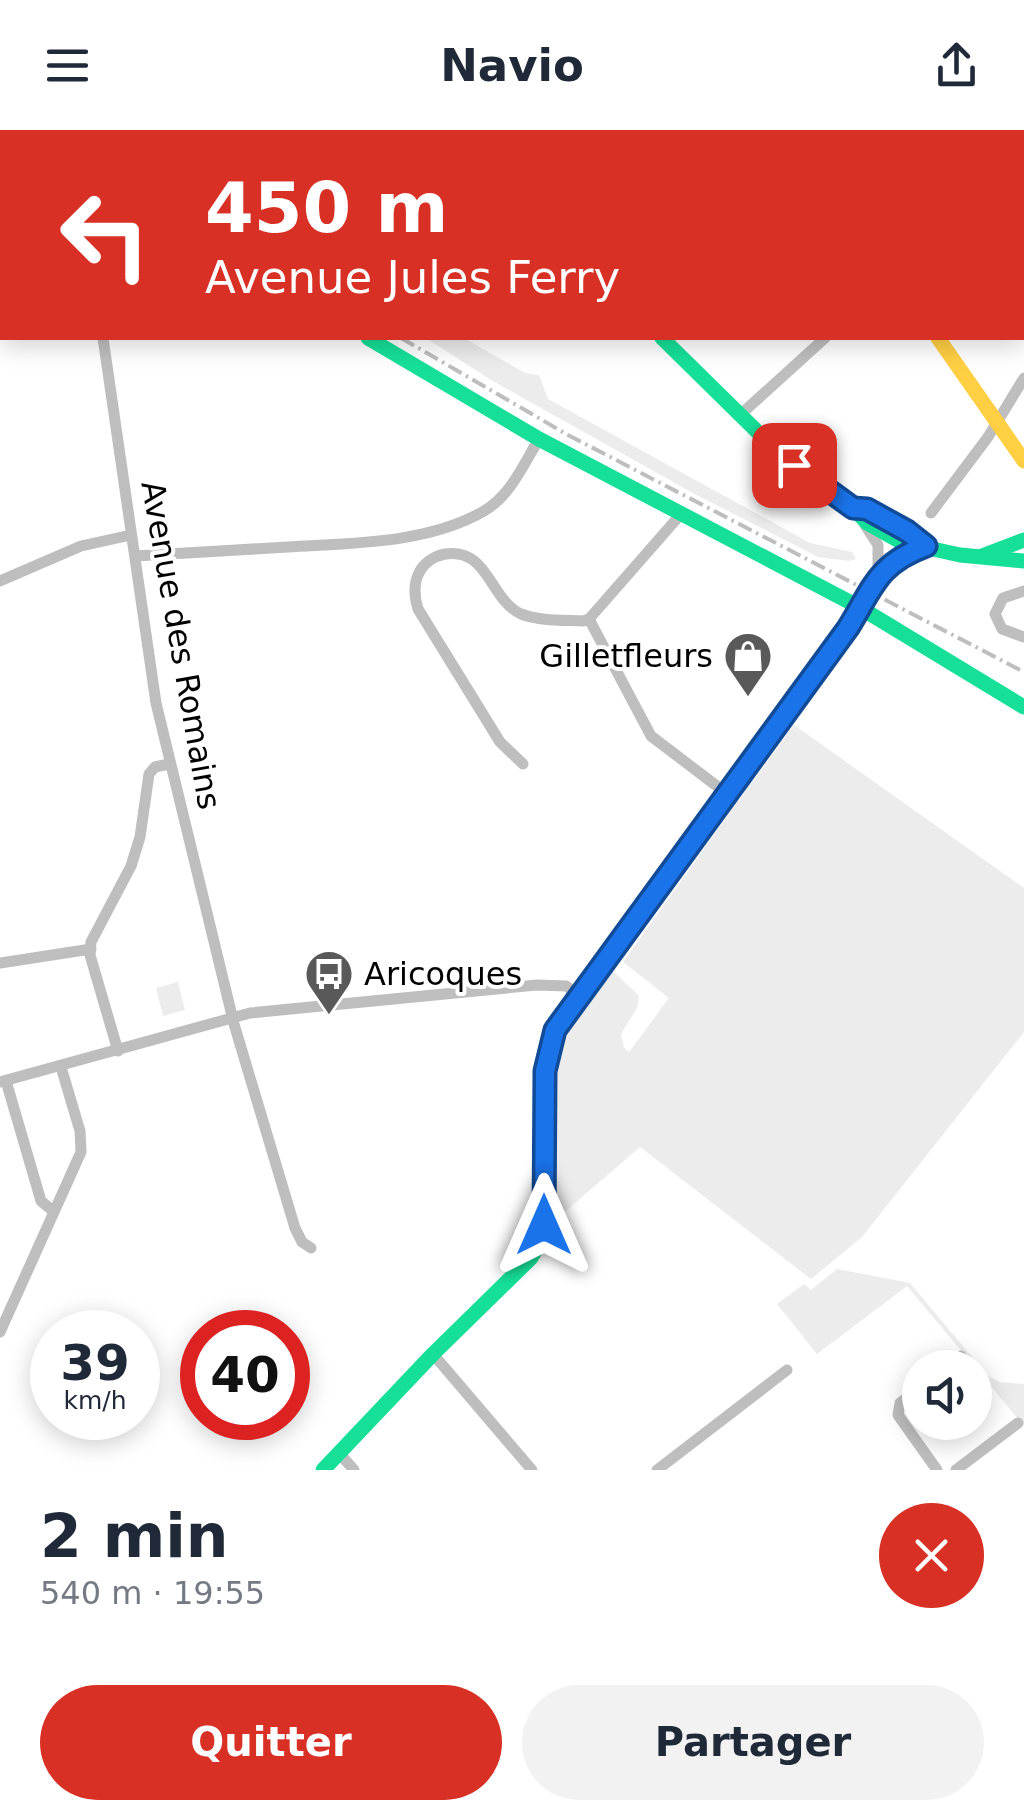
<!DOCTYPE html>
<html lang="fr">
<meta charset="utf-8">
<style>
:root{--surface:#fff;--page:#f2f2f3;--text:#1f2937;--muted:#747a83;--accent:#d93025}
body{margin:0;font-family:"DejaVu Sans",sans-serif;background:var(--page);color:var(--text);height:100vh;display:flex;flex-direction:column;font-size:38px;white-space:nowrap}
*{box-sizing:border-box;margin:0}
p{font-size:32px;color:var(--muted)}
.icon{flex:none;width:55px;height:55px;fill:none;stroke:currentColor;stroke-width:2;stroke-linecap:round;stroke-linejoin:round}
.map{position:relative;height:1340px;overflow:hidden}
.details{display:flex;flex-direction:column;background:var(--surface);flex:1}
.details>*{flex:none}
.banner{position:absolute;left:0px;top:0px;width:1025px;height:210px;box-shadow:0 5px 25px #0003;background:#d93025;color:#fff;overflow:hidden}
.fabs{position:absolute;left:902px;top:1220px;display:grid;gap:20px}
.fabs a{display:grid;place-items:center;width:90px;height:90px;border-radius:50%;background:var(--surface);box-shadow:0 5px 25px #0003;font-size:50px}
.speed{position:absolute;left:30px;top:1180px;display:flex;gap:20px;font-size:50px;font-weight:700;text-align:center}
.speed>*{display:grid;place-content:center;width:130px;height:130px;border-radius:50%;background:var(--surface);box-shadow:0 5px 25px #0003;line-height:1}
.speed small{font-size:25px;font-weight:400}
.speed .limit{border:15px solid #d22;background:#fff;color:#111}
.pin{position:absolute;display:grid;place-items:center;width:85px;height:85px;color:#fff;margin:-42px;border-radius:20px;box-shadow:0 5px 15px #0006}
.me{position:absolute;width:110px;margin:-55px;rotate:0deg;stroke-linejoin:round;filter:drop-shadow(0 0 8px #0008)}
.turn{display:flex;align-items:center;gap:35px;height:210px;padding:0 40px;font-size:45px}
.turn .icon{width:130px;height:130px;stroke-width:2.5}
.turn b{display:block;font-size:70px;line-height:85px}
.round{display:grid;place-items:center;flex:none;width:105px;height:105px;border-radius:52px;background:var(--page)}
.headline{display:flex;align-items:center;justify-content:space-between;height:170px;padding:0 40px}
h1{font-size:60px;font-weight:700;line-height:75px}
.cta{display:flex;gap:20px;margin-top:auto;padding:20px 40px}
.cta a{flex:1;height:115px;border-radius:60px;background:var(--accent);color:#fff;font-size:40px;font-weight:700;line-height:115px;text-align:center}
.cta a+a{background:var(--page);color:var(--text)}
header{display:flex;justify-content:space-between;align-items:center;height:130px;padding:0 40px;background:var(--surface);font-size:45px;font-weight:700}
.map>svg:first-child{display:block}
</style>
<header><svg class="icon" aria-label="menu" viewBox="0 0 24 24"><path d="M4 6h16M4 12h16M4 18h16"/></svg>Navio<svg class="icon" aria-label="share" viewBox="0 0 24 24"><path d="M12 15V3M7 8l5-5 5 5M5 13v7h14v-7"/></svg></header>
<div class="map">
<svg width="1024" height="1340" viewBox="0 0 1024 1340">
<rect width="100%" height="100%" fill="#fff"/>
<!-- green -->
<g fill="#ececec">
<path d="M426 208H464L525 243 539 245 548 269 810 413 852 422 856 429 849 431 818 427 691 362 491 250Z"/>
<path d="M794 595 1024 758V902L862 1107 811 1149 640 1017 553 1092 554 937C561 900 584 874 606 843L614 842 639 866 637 878 621 904 624 918 629 922 669 868 623 832 728 685 726 683 735 670 738 672 744 664 741 661 749 650H754Z"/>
<path d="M178 852 185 880 163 886 156 858Z"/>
<path d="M837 1139 910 1153 988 1246 1000 1252 1024 1254V1296L907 1156 817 1224 777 1174 804 1154 811 1160Z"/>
</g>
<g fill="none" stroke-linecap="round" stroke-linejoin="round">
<!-- street -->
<g stroke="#bebebe" stroke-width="11">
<path d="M118 0 122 2"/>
<path d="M154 2 164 0"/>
<path d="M103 208 156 573 234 894 295 1098 302 1112 311 1118"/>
<path d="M740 285 825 208"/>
<path d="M931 383 988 307 1024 248"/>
<path d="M865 395 878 415V447"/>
<path d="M135 426C186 423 237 420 288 417 351 413 427 414 484 381 511 365 523 335 539 309"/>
<path d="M0 451 81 416 131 405"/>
<path d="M1024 461 1003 468 995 484 1002 499 1024 507"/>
<path d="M589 489 651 606 726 663"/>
<path d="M523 634 500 612 418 479C414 466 413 453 420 441 425 432 435 426 445 424 488 417 490 470 521 484 539 491 563 490 583 491L589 489 681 384"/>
<path d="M0 833 91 819"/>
<path d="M118 921 90 825 91 812 131 736 140 707 149 644 155 637 169 634"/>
<path d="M6 951 41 1071 53 1081"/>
<path d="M0 952 250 883 537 855 566 856 579 865"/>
<path d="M0 1202 81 1022 80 1001 61 937"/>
<path d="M433 1224 532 1340"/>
<path d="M946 1238 961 1226"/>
<path d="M920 1257 900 1273 898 1285 937 1340"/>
<path d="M339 1323 354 1340"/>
<path d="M657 1340 787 1240"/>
<path d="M956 1340 1018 1293"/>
</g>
<!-- fast -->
<g stroke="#16e098" stroke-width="15">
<path d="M60 0 64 2"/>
<path d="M456 0 458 2"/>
<path d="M795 0 797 2"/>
<path d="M368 208 539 309 859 477 1024 577"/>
<path d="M662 208 775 319 853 378 867 393 901 412 960 425 1024 431"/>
<path d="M982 426 1024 410"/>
<path d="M323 1340 433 1224 531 1128 540 1113 545 941 555 900 682 725"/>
</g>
<!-- slow -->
<g stroke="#ffcf43" stroke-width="15">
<path d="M938 208 1024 331"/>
<path d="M682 725 849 495 878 447 897 430 926 416"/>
</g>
<!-- jam -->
<path stroke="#f24e42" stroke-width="15" d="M853 378 881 386 923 414"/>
<!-- rail -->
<g stroke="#bebebe" stroke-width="4" stroke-dasharray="15 5 2.5 5" stroke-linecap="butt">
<path d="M91 0 95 2"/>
<path d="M401 208 568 305 1024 542"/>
</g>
</g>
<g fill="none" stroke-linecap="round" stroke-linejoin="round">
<!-- route casing -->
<g stroke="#114b97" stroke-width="25">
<path id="route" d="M544 1095 545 941 555 900 848 498C873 458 877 434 926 416L907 401 867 379 853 378 794 335"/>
</g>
<!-- route -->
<use href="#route" stroke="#1a73e8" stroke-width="18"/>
</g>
<!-- icons -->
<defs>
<g id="shop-pin" transform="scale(2.5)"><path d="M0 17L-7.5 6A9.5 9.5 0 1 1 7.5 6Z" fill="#595959" stroke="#fff"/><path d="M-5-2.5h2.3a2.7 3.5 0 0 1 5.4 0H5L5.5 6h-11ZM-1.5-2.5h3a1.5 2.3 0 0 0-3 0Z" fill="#fff"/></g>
<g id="bus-pin" transform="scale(2.5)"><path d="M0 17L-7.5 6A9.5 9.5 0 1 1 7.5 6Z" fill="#595959" stroke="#fff"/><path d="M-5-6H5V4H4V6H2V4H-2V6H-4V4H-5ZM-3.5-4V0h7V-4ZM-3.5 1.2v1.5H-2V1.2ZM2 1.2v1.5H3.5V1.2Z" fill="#fff"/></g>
</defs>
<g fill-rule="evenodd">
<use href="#shop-pin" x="748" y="526"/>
<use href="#bus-pin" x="329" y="844"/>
</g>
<g text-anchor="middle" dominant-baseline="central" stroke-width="8" stroke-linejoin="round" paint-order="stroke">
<!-- street labels -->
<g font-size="32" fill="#000" stroke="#fff">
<text transform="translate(181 515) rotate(80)">Avenue des Romains</text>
</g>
<!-- poi labels -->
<g font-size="32" fill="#000" stroke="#fff" text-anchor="end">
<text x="713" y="526">Gilletfleurs</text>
<text x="364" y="844" text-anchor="start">Aricoques</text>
</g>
</g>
</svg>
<div class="fabs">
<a><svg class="icon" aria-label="sound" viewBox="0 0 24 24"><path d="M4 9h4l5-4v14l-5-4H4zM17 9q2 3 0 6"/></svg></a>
</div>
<div class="speed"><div>39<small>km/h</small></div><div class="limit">40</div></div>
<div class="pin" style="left:794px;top:335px;background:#d93025"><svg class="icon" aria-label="arrive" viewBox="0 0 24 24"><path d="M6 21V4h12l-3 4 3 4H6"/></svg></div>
<svg class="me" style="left:544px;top:1095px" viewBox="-20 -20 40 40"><path d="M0-17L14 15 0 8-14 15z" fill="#1a73e8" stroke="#fff" stroke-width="4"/></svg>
<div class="banner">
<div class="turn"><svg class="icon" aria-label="left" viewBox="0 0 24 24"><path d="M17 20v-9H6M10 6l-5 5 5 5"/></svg><div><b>450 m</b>Avenue Jules Ferry</div></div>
</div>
</div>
<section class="details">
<div class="headline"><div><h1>2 min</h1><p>540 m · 19:55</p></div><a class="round" style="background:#d93025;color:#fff"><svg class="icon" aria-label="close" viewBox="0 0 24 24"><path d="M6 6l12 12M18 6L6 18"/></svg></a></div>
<div class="cta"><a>Quitter</a><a>Partager</a></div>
</section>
